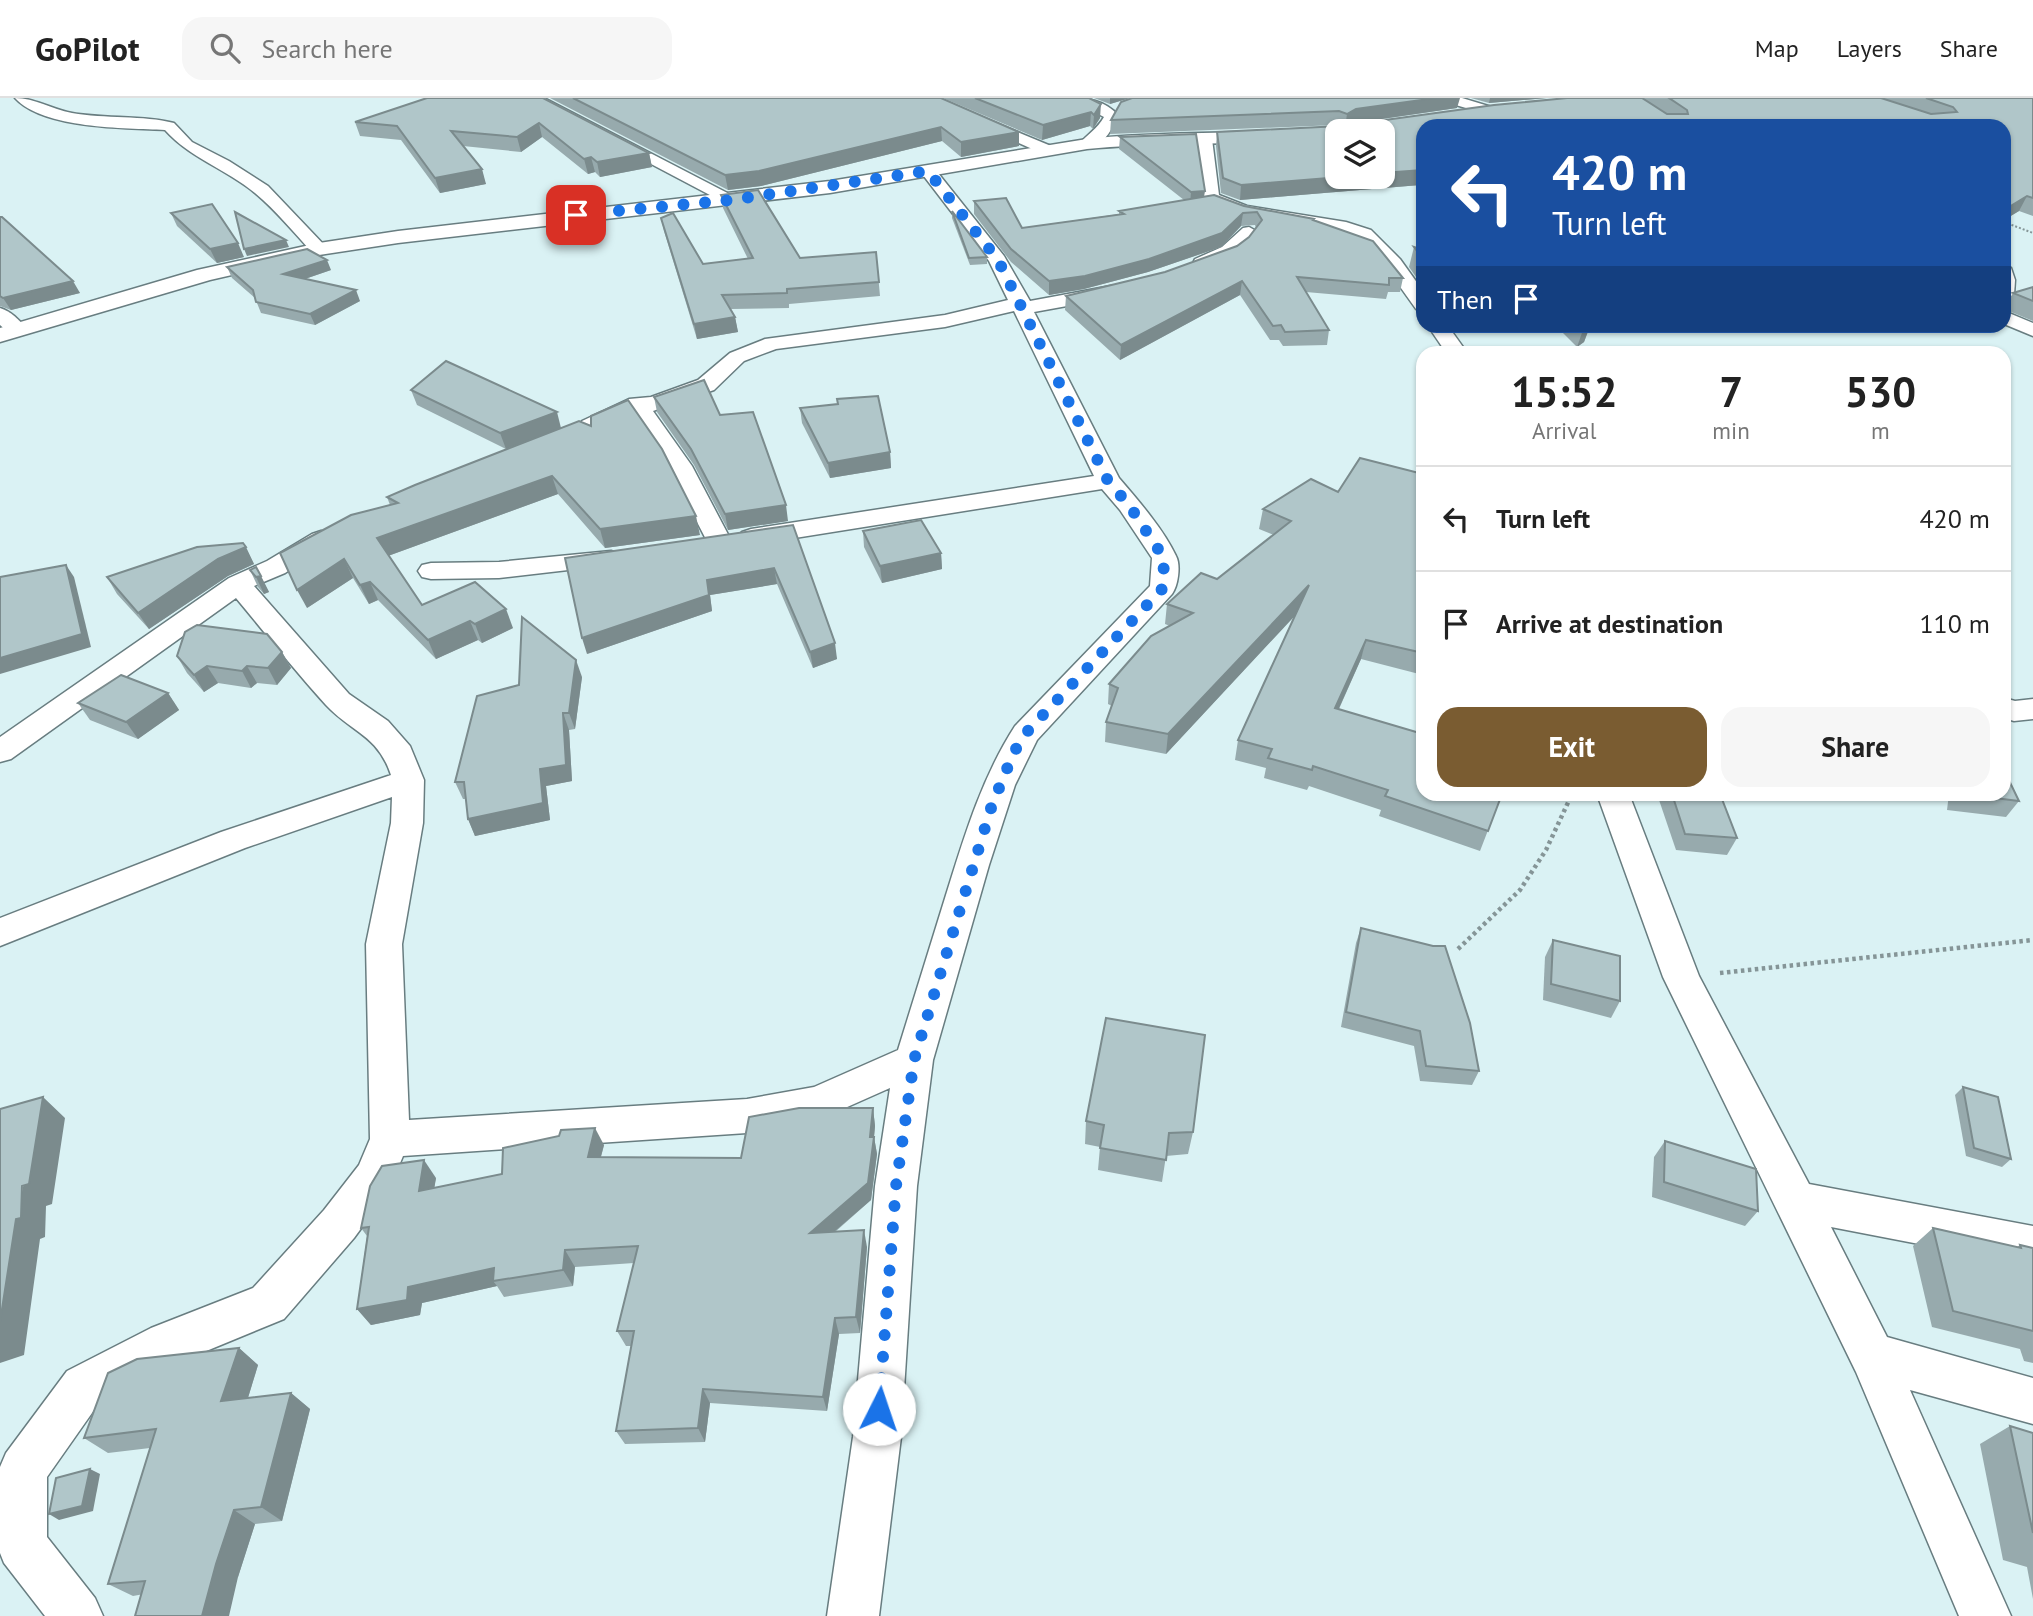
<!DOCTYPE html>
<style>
:root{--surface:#fff;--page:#f6f6f6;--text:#222;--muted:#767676;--line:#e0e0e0;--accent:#7a5c31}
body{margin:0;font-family:"PT Sans",sans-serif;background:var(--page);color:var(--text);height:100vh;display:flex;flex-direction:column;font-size:26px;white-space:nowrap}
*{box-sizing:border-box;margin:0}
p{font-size:23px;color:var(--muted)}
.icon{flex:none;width:38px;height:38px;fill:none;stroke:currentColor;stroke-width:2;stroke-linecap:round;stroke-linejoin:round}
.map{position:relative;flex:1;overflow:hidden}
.details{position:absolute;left:1416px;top:248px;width:595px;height:455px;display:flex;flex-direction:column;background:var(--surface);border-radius:21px;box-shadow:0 2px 5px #0004}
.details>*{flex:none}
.top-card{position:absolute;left:1416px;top:21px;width:595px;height:214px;border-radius:21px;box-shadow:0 2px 5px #0004;background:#1a4fa0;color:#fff;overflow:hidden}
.fabs{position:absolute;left:1325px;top:21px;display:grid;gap:14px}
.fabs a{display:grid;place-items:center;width:70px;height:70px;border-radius:14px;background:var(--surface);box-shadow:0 2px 5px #0004;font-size:35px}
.pin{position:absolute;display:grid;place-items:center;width:60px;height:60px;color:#fff;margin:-30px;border-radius:14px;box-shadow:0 4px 10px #0006}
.me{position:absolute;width:77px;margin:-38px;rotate:4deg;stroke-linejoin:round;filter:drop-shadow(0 0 5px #0008)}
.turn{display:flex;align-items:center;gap:24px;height:147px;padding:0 21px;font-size:32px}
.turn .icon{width:91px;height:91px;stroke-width:2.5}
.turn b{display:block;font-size:49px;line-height:60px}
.then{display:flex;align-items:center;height:66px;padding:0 21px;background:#0003;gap:14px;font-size:26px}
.eta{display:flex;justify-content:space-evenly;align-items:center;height:119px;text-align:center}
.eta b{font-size:42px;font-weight:600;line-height:49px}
.primary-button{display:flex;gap:14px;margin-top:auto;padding:14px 21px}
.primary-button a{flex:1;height:80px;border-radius:21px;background:var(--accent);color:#fff;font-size:28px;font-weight:600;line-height:80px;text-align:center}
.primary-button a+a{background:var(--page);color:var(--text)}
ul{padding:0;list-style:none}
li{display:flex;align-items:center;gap:21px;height:105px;padding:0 21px;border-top:2px solid var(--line)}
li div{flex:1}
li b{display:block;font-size:26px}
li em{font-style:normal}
header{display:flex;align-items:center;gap:42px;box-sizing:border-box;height:98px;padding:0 35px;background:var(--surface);border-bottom:2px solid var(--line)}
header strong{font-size:33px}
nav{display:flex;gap:38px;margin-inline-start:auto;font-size:24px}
.search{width:490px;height:63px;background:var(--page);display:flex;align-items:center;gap:18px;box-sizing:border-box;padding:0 24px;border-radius:21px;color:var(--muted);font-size:26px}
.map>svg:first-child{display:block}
</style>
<header>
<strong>GoPilot</strong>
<div class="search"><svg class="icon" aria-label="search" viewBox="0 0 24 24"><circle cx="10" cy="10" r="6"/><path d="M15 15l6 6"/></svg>Search here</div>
<nav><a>Map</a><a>Layers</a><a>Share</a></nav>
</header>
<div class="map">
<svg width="2033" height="1518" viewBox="0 0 2033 1518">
<rect width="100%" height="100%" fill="#daf2f4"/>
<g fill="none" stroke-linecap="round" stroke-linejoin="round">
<!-- minor casing -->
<g stroke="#687d80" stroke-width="3">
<g id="minor">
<path d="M15 0C35 0 51 11 72 15 105 21 143 17 174 25L192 44 229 63 268 88 328 151 325 155H313C294 135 276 112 255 95 226 71 190 60 165 32 125 30 43 31 15 0Z"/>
<path d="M526 0H544L739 101 731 106 725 105Z"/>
<path d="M917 0H936L1051 48 1053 51 1045 56 1039 54Z"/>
<path d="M1067 0C1087 0 1105 2 1119 18 1111 32 1101 54 1082 49L1079 46C1088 36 1097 31 1104 19Z"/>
<path d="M1440 0H1462L1495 10 1497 13 1490 17 1442 3Z"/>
<path d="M1204 36 1212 41 1219 97 1247 108 1346 124 1371 132 1400 161 1423 193V213L1416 211 1386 169 1359 140 1342 134 1243 118 1205 104 1196 41Z"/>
<path d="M928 68 934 70 1004 158 1030 203 1111 188 1121 194 1111 200 1034 214 1119 380C1138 402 1164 432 1176 458 1181 467 1178 488 1172 496L1037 642 1015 687 989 767 933 962 917 1088 901 1339 879 1518H827L853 1339 875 1088 890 990 818 1022 747 1035 403 1058 389 1092 354 1140 284 1221 182 1263 99 1305 47 1379V1439L95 1500 103 1518H45L4 1465 0 1455V1369L6 1355 67 1273 151 1230 253 1190 324 1112 359 1067 370 1041 366 846 391 725 392 699 245 750 0 848V820L221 734 391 677C378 637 351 634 326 607 295 573 266 536 236 500L11 661 0 664V639L229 480 267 463 312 436 321 433 330 436 334 441 330 446 285 475 254 488 349 596 388 623 410 648 424 682 423 725 402 846 409 1022 747 1001 814 989 898 952C914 900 930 849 946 797 964 739 982 679 1015 628L1150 488 1152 460 1120 412 1102 391 751 447 742 444 738 439 742 434 751 431 1094 378 1014 213 945 229 776 251 744 263 714 292 653 313 692 368 732 444 728 449 719 452 710 449 668 368 633 316 598 333H582L579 328 582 323 629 301 651 299 698 282 730 255 765 241 945 217 1008 202 989 163 920 73Z"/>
<path d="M1249 129 1258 134C1245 151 1218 175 1195 169L1193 165 1195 161 1222 149 1243 130Z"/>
<path d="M2004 168 2011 170 2015 182 2014 197 2004 203Z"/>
<path d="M0 210C10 213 20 222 26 231L23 235H9L0 227Z"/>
<path d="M2004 213 2033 225V238L2004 226Z"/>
<path d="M1428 228H1448L1468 256H1447Z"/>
<path d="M611 453 620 456 624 461 620 466 499 480 431 481 422 479 418 473 422 467 431 465 499 464Z"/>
<path d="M2004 600 2015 603 2033 601V621L2014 623 2004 620Z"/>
<path d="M1597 696H1629L1699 878 1809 1086 2033 1128V1168L1831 1129 1887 1239 2033 1280V1326L1910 1292 2011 1518H1959L1856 1274 1663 879Z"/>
</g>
</g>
<!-- tertiary casing -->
<g stroke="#687d80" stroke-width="3">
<path id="tertiary" d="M1337 30 1345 33H1337V40C1254 48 1170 43 1087 51L830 95 398 145 319 157 210 182 0 244V230L197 172 319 145 398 133 830 83 1087 41C1170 32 1254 37 1337 30Z"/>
</g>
<!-- path-far1 -->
<path stroke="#859597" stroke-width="2" stroke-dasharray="2 2" stroke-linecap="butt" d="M2004 124 2033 135"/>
<!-- path -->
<g stroke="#859597" stroke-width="4.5" stroke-dasharray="3.5 3.5" stroke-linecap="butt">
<path d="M1458 851 1520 792 1546 752 1572 696"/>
<path d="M1720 875 2033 842"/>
</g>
<!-- minor -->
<use href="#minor" fill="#fff" fill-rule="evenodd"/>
<!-- tertiary -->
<use href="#tertiary" fill="#fff" fill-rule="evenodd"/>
</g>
<!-- wall -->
<g fill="#97aaad">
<path d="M543 0 649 55 652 69 600 79 595 74 588 76 542 39 521 54 463 48 486 86 440 95 401 42 360 38 355 24Z"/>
<path d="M550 0H941L1019 48 961 59 942 43 761 88 728 92Z"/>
<path d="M943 0H1089L1100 20 1093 31 1090 28 1042 42Z"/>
<path d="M1094 0H1130L1110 6Z"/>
<path d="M1132 0 1457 10 1375 22H1385L1643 0H2033V118L2019 113 2004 122V28H1423V90L1420 87 1240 102 1221 95 1216 48 1217 34 1340 28 1337 27 1110 36 1111 22Z"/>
<path d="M1471 0H1547L1489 5Z"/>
<path d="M1120 39 1204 98 1314 122 1403 180 1400 194H1388L1386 201 1306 194 1329 232 1327 247 1283 248 1279 242H1270L1240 197 1120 262 1065 212 1066 198 1165 174 1237 148 1249 139 1256 130 1255 127 1241 128 1221 149 1148 174 1084 191 1049 197 1011 164 974 116V103L1022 130 1119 116V113L1184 102 1119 51Z"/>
<path d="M721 97 800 160 876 154 880 198 789 206V210L731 211 735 219 738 234 697 241 664 133 661 120 703 166 748 161 723 110Z"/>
<path d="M952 113 987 159V166L970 167 952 120Z"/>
<path d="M171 115 244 159 217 165 177 128Z"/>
<path d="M0 119 80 195 11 212 0 208Z"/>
<path d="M1414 149 1423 152V189L1409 169Z"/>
<path d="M227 169 331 172 305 181 360 203 315 227 261 215 255 200 232 180Z"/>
<path d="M2033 189V223L2004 211 2013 195Z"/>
<path d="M1556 228H1590L1584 244 1577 249Z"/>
<path d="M1866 228H1912L1909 232 1869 231Z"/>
<path d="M411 292 561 330 700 437 605 450 558 396 388 458 422 507 513 530 482 545 478 542 436 561 378 502 369 506 353 480 307 510 390 407 387 399 557 331 506 351 417 307Z"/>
<path d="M654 299 720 317 788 423 728 432 694 367 657 314Z"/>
<path d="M800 310 890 354 891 370 830 380 802 325Z"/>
<path d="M1423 376V577L1361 561 1339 611 1502 696 1480 753 1379 718 1381 712 1309 688 1307 692 1264 680 1266 670 1235 662 1238 642 1295 517 1166 656 1105 644 1106 624 1112 608 1108 606 1109 586 1170 528 1165 526 1167 506 1217 481 1274 437 1259 431 1263 411 1338 394Z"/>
<path d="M793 427 837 561 813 570 777 486 710 497 712 513 587 556Z"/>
<path d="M863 433 941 455 942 471 882 485 864 449Z"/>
<path d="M243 445 254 466 228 478 149 531 117 496 107 479Z"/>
<path d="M256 469 269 494 264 496 258 489 250 472Z"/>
<path d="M282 554 291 570 277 587 257 585 251 590 218 585 204 594 187 575 177 558Z"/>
<path d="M582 579 575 631 569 632 572 683 546 688 550 722 475 738 468 721 466 701H463L455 684Z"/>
<path d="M168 595 179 612 138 641 90 622 78 605Z"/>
<path d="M1657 696H1720L1737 740 1727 757 1676 752Z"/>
<path d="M1949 696H2004L2019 703 2006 719 1947 712Z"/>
<path d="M1361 830 1433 848 1479 973 1472 987 1420 983 1414 948 1341 929 1356 845Z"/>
<path d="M1553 842 1620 903 1611 920 1543 902 1545 859Z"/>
<path d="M1963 989 2011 1061 2002 1069 1966 1058 1955 997Z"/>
<path d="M873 1010 875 1028 874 1039 877 1056 871 1102 835 1134 867 1149 860 1235 839 1236 827 1313 710 1305 705 1344 625 1346 616 1333 631 1248H626L617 1233 634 1165 575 1169 573 1188 504 1199 497 1188 422 1205 420 1217 371 1227 357 1211 367 1138 361 1130 436 1080 434 1090 502 1076 604 1047 601 1059 741 1060Z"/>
<path d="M1086 1023 1193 1034 1188 1056 1166 1058 1162 1084 1098 1072 1100 1049 1085 1046Z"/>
<path d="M1665 1043 1758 1113 1745 1128 1652 1099 1654 1059Z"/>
<path d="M1933 1130 2017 1149 2020 1147 2033 1150V1265L2024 1263 2020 1251 1932 1229 1913 1148Z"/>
<path d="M239 1250 258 1267 248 1300 291 1295 310 1311 282 1423 255 1426 238 1479 133 1498 108 1486 150 1350 108 1355 84 1340Z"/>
<path d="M2010 1328 2033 1335V1501L2027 1469 2003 1462 1980 1346Z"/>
</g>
<!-- shaded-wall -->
<g fill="#7b8b8d">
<path d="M1110 0H1130L1110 6Z"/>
<path d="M1436 0H1460L1457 10 1354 25 1345 30 1347 16 1356 11Z"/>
<path d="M1490 0H1547L1489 5Z"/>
<path d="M1101 6 1100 20 1093 31 1094 17Z"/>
<path d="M1091 14 1090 28 1042 42 1043 27Z"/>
<path d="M539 25 542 39 521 54 517 39Z"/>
<path d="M941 29 942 43 761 88 728 92 725 77Z"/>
<path d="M1019 34V48L961 59V44Z"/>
<path d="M649 55 652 69 600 79 597 64Z"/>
<path d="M591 59 595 74 588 76 584 61Z"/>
<path d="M482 71 486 86 440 95 435 80Z"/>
<path d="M1423 72 1420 87 1240 102 1241 87 1341 79H1382V75Z"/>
<path d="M1205 93 1203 105 1190 107 1191 94Z"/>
<path d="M2027 98 2019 113 2004 122V112Z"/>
<path d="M1243 115 1241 128 1221 149 1148 174 1084 191 1049 197V183Z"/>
<path d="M286 142 289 149 247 158 244 151Z"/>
<path d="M238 145 244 159 217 165 210 151Z"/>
<path d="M327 162 331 172 287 187 283 176Z"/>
<path d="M73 183 80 195 11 212 3 200Z"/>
<path d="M1242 183 1240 197 1120 262 1121 247Z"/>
<path d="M356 192 360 203 315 227 310 216Z"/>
<path d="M735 219 738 234 697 241 694 226Z"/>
<path d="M1590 228 1584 244 1577 249 1583 232Z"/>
<path d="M557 314 561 330 506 351 500 335Z"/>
<path d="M890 354 891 370 830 380 828 365Z"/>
<path d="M552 378 558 396 385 459 377 440Z"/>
<path d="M786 407 788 423 728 432 725 416Z"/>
<path d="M696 418 700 437 605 450 600 431Z"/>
<path d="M246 449 254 466 228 478 149 531 138 515 218 461Z"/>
<path d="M941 455 942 471 882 485 880 468Z"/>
<path d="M344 461 353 480 307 510 297 492Z"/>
<path d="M66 467 74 479 91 549 0 576V560Z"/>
<path d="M774 470 777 486 710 497 712 513 587 556 582 540 707 482Z"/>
<path d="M261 478 269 494 264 496 256 479Z"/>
<path d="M370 484 378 502 369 506 360 487Z"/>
<path d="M1309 487 1305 507 1166 656 1168 636Z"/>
<path d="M506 511 513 530 482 545 475 526Z"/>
<path d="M470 523 478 542 436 561 428 542Z"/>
<path d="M1366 542 1361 561 1330 630 1335 610Z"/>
<path d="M835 545 837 561 813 570 810 554Z"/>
<path d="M282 554 291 570 277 587 268 570Z"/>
<path d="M576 562 582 579 575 631 569 615Z"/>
<path d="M207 568 218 585 204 594 194 577Z"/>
<path d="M247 568 257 585 251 590 242 573Z"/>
<path d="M168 595 179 612 138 641 126 624Z"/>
<path d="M563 615 569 632 572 683 546 688 550 722 475 738 468 721 540 671Z"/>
<path d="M43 999 65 1020 52 1106 46 1108 45 1139 40 1141 24 1257 0 1265V1224L16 1121Z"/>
<path d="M873 1010 875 1028 874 1039 877 1056 871 1102 814 1151 810 1135 870 1039Z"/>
<path d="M595 1030 604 1047 596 1076 588 1059Z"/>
<path d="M424 1062 436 1080 431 1110 419 1093Z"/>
<path d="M864 1132 867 1149 860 1235 856 1219Z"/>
<path d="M565 1152 575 1169 573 1188 563 1172Z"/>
<path d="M494 1170 493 1183 497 1188 422 1205 420 1217 371 1227 357 1211 408 1189Z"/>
<path d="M835 1220 839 1236 827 1313 823 1299Z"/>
<path d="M239 1250 258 1267 242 1319 221 1303Z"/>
<path d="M703 1291 710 1305 705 1344 698 1330Z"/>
<path d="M291 1295 310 1311 282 1423 261 1409Z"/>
<path d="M90 1371 100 1376 93 1413 59 1422 49 1416Z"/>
<path d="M234 1412 255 1426 238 1479 229 1518H202L216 1466Z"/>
</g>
<!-- building -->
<g fill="#b0c6c9" stroke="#7b8b8d" stroke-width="2">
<path d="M427 0H543L649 55 597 64 591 59 584 61 539 25 517 39 451 33 482 71 435 80 397 28 355 24Z"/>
<path d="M573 0H941L1019 34 961 44 941 29 759 73 725 77Z"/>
<path d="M975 0H1089L1101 6 1094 17 1091 14 1043 27Z"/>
<path d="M1132 0H1436L1356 11 1347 16 1339 13 1111 22 1121 4Z"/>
<path d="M1567 0H1642L1667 16H1688L1687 12 1669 0H1881L1931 16 1957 14 1953 9 1926 0H2033V100L2027 98 2004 112V28H1423V72L1382 75V33H1337V79H1341L1241 87 1223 80 1217 34 1340 28 1342 22H1385L1494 7Z"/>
<path d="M1196 36 1205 93 1191 94 1120 39Z"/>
<path d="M758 92 800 160 876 154 879 184 787 191V195L722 197 735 219 694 226 661 120 673 115 703 166 753 160 721 97Z"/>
<path d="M1214 97 1244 108 1314 121 1313 122 1373 143 1403 180H1389V187L1297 179 1329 232 1285 234 1281 227 1273 228 1242 183 1121 247 1066 198 1165 174 1237 148 1249 139 1262 122 1257 114 1243 115 1222 135 1149 161 1085 178 1049 183 1011 151 974 103 1006 100 1022 130 1124 116 1119 113Z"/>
<path d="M212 106 238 145 210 151 171 115Z"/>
<path d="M952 113 987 159 969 160Z"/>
<path d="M235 114 286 142 244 151Z"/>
<path d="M0 119H2L73 183 3 200 0 198Z"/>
<path d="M1414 149 1423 152V161Z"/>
<path d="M307 151 327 162 283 176 356 192 310 216 256 204 253 192 227 169Z"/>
<path d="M2033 189V203L2013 195Z"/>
<path d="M1578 228H1589L1583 232Z"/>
<path d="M446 263 557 314 500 335 411 292Z"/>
<path d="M704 282 720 317 753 314 786 407 725 416 691 351 654 299Z"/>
<path d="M878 298 890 354 828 365 800 310 838 306 837 301Z"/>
<path d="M628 302 662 351 696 418 600 431 552 378 377 440 422 507 475 484 506 511 475 526 470 523 428 542 370 484 360 487 344 461 297 492 280 455 351 417 398 405 387 399 415 387 579 323 591 328V318Z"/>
<path d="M1360 360 1423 376V555L1366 542 1335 610 1423 636V696H1502L1488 733 1385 698 1388 692 1313 668 1312 672 1268 660 1272 651 1238 642 1309 487 1168 636 1106 624 1118 590 1109 586 1151 538 1193 515 1167 506 1201 475 1217 481 1291 423 1263 411 1311 381 1338 394Z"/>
<path d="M921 422 941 455 880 468 863 433Z"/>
<path d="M793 427 835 545 810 554 774 470 707 482 709 497 582 540 565 460Z"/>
<path d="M243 445 246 449 218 461 138 515 107 479 197 449Z"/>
<path d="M66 467 82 536 0 560V479Z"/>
<path d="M256 469 261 478 256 479 250 472Z"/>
<path d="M522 519 576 562 569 615H563L566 667 540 671 543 705 468 721 464 684H455L477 598 519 587Z"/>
<path d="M197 527 267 536 282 554 268 570 247 568 242 573 207 568 194 577 177 558 185 534Z"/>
<path d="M121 577 168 595 126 624 78 605Z"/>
<path d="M2004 672 2019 703 1962 696H2004Z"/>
<path d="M1672 696H1720L1737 740 1685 736Z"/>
<path d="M1361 830 1433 848H1445L1470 925 1479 973 1426 968 1420 933 1346 914Z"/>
<path d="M1553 842 1620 858V903L1551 886Z"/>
<path d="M1106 920 1205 937 1193 1034 1169 1035 1166 1062 1100 1050 1104 1027 1086 1023Z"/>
<path d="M1963 989 1998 999 2011 1061 1974 1050Z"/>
<path d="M43 999 29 1086 22 1088 21 1120 16 1121 0 1224V1011Z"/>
<path d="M799 1010H873L870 1039H874L868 1085 810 1135 864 1132 856 1219 835 1220 823 1299 703 1291 698 1330 616 1333 634 1233H617L638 1148 565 1152 563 1172 493 1183 494 1170 408 1189 407 1202 357 1211 369 1129 361 1130 370 1088 382 1068 424 1062 419 1093 502 1076 503 1050 559 1038 561 1032 595 1030 588 1059 741 1060 749 1019Z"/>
<path d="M1665 1043 1756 1071 1758 1113 1664 1084Z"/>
<path d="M1933 1130 2021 1150 2020 1147 2033 1150V1233L1953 1213Z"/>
<path d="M239 1250 221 1303 291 1295 261 1409 234 1412 216 1466 202 1518H135L145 1483 108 1486 156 1331 84 1340 108 1275 137 1261Z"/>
<path d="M2010 1328 2033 1335V1435Z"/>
<path d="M90 1371 82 1408 49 1416 56 1380Z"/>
</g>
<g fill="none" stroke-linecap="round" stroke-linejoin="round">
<!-- route -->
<path stroke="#1a73e8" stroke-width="12" stroke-dasharray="0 21.6" d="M576 117 731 102 928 73 998 162 1108 383 1129 407 1164 460 1163 490 1026 635 1014 654 992 707 914 962 896 1088 879 1311"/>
</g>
</svg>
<div class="fabs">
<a><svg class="icon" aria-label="layers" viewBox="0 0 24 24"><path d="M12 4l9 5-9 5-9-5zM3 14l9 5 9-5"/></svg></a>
</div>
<div class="pin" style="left:576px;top:117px;background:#d93025"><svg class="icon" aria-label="arrive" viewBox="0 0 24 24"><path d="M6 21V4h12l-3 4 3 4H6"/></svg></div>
<svg class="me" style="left:879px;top:1311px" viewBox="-20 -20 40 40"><circle r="19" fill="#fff"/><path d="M0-13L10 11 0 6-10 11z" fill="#1a73e8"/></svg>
<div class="top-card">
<div class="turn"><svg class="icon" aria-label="left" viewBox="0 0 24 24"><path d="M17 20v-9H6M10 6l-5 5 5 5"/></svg><div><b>420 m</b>Turn left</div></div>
<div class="then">Then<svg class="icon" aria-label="arrive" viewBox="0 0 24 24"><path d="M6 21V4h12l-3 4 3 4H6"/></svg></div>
</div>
<section class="details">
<div class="eta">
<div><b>15:52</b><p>Arrival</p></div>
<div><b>7</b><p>min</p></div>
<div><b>530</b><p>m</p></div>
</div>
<ul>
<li><svg class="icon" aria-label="left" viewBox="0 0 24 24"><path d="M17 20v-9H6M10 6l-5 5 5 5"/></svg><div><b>Turn left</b></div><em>420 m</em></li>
<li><svg class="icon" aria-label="arrive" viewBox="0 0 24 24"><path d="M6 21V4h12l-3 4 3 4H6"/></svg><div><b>Arrive at destination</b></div><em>110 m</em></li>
</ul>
<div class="primary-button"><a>Exit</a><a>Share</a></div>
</section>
</div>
